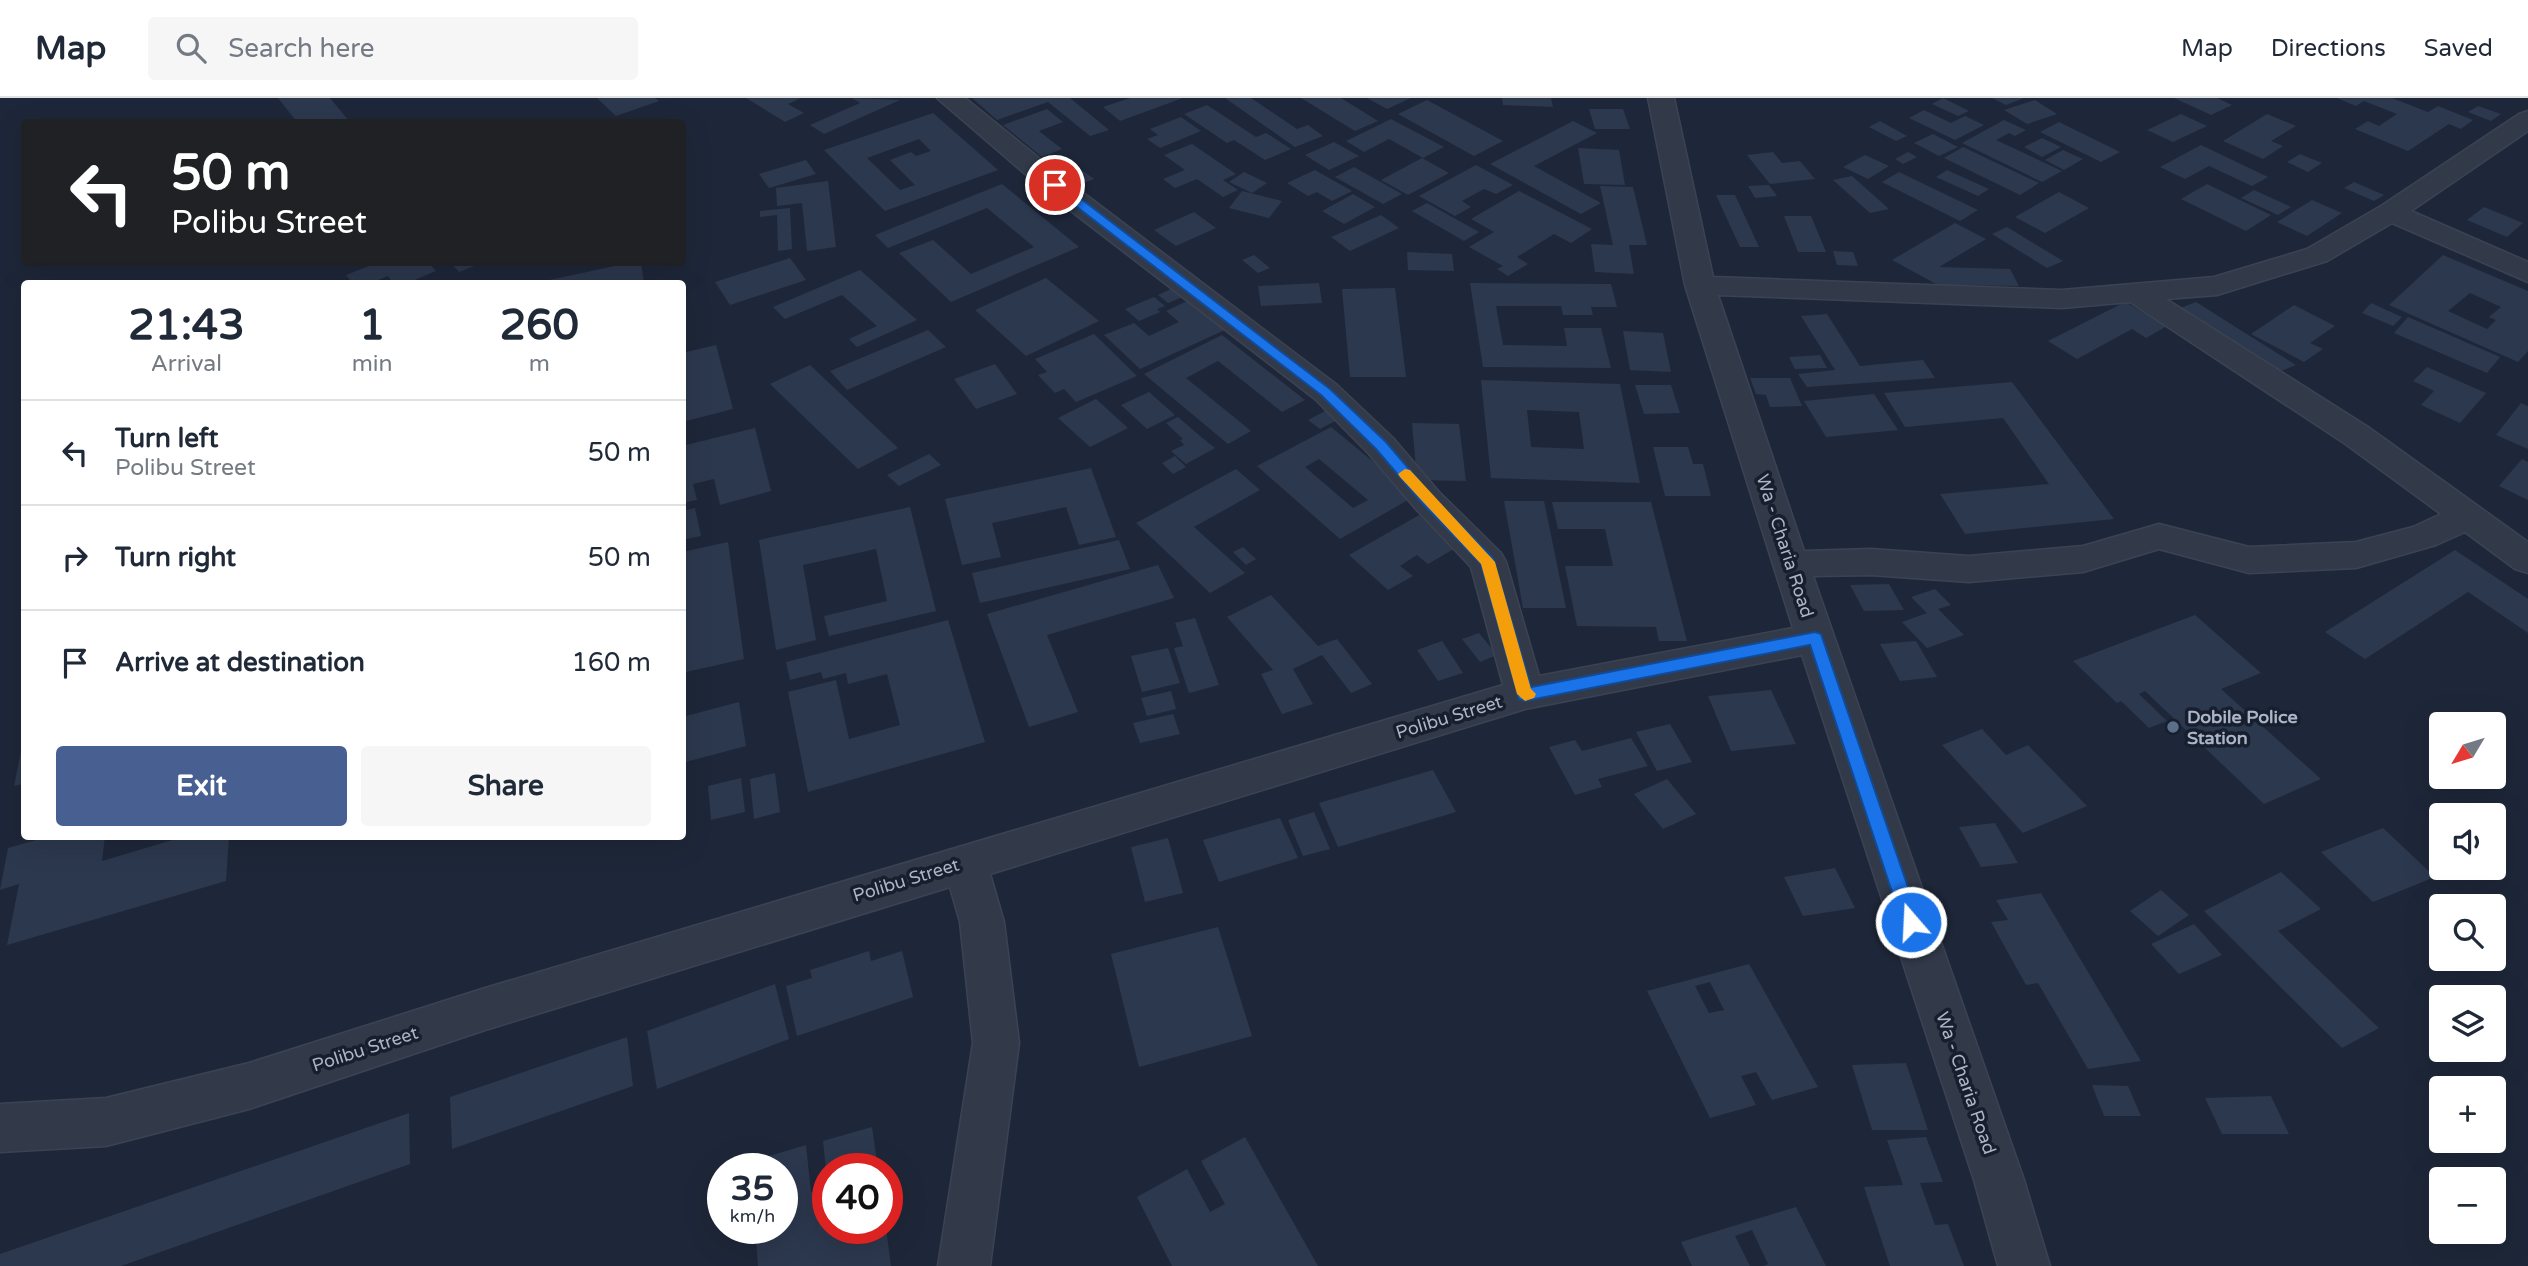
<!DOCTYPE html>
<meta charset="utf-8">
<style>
:root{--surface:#fff;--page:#f6f6f7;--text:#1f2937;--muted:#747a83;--line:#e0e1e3;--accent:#475f91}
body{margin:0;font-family:"Varela Round",sans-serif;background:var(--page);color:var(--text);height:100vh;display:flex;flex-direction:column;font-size:26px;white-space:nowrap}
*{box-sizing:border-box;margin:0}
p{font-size:23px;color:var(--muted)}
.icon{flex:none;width:38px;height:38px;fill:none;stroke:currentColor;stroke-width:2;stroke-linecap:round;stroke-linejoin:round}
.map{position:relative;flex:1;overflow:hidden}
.details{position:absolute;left:21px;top:182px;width:665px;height:560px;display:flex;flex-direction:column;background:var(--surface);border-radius:7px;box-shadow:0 7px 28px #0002}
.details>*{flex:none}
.hud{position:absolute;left:21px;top:21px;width:665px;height:147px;border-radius:7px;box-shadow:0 7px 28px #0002;background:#202124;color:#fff;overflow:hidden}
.needle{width:46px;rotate:232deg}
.tools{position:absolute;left:2429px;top:614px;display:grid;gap:14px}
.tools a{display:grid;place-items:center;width:77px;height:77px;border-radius:7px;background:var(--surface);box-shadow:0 7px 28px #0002;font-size:35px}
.speed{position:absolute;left:707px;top:1055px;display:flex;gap:14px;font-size:35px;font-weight:700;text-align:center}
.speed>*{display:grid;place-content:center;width:91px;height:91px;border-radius:50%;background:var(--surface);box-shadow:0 7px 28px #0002;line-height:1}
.speed small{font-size:18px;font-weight:400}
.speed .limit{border:10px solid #d22;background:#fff;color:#111}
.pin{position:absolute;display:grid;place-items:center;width:60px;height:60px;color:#fff;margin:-30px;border:4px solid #fff;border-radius:50%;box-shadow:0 2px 7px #0007}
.me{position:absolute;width:77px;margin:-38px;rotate:341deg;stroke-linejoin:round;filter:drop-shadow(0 0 5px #0008)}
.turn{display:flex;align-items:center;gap:24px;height:147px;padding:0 35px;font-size:32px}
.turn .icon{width:91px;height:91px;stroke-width:2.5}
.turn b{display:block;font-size:49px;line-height:60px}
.eta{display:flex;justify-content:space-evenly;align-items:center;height:119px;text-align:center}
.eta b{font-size:42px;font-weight:700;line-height:49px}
.cta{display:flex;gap:14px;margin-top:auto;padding:14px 35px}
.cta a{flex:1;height:80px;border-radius:7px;background:var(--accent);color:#fff;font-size:28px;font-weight:700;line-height:80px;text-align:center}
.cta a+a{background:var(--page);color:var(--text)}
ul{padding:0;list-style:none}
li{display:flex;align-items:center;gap:21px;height:105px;padding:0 35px;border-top:2px solid var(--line)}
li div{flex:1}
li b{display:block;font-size:26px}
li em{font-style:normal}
header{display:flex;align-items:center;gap:42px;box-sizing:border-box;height:98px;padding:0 35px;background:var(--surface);border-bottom:2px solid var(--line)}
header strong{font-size:33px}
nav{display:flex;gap:38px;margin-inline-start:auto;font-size:24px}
.search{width:490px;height:63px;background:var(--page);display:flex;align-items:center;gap:18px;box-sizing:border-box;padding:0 24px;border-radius:7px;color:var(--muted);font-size:26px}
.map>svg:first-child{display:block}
</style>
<header>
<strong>Map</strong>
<div class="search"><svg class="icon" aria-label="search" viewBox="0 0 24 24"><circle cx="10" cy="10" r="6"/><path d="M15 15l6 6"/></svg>Search here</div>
<nav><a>Map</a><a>Directions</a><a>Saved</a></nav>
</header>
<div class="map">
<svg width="2528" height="1168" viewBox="0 0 2528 1168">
<rect width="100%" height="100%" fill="#1e2739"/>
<!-- building -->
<g fill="#2c384e" fill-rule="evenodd">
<path d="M278 0H330L349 23 297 24Z"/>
<path d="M597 0H655L659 3 616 18Z"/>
<path d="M746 0H801L788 6 804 15 785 24Z"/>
<path d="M852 0 900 2 824 36 810 27 860 5Z"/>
<path d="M972 0H1070L1109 32 1090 38 1048 4 997 22Z"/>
<path d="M1130 0H1183L1120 23 1103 9Z"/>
<path d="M1225 0H1251L1297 31 1308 27 1323 38 1295 49Z"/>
<path d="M1301 0H1341L1378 23 1355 33Z"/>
<path d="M1367 0H1411L1387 11Z"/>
<path d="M1502 0H1551L1553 9 1503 7Z"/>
<path d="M1943 0 1969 13 1958 18 1932 6Z"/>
<path d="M1992 0H2024L2006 7Z"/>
<path d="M2174 0H2217L2232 7 2211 17Z"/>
<path d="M2337 0H2392L2428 14 2438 8 2473 22 2461 31 2449 26 2408 53 2355 31 2368 23 2379 28 2397 16 2364 3 2356 8Z"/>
<path d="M1427 2 1503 43 1474 58 1398 16Z"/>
<path d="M2035 2 2057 16 2027 26 2004 12Z"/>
<path d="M1207 7 1256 39 1266 35 1291 51 1265 62 1234 42 1227 45 1184 16Z"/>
<path d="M2478 8 2501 16 2491 23 2468 14Z"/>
<path d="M1047 11 1063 24 1039 33 1062 51 1042 59 1003 27Z"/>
<path d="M1589 11H1623L1630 31H1595Z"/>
<path d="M1924 12 1951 25 1965 18 1984 27 1955 42 1909 20Z"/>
<path d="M933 15 998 72 885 113 824 52ZM919 41 931 53 916 58 911 54 890 62 915 87 900 92 867 60Z"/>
<path d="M2181 16 2207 28 2173 44 2147 32Z"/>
<path d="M2267 16 2296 28 2271 43 2283 48 2263 61 2223 43Z"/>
<path d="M1181 19 1201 33 1160 50 1147 41 1158 37 1150 31Z"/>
<path d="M1391 21 1444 49 1423 60 1389 41 1364 54 1346 43Z"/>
<path d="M2004 22 2026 32 2015 38 2009 35 1996 42 2062 73 2042 84 1962 45Z"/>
<path d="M1573 23 1597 35 1534 68 1601 105 1581 116 1490 66Z"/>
<path d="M1880 23 1907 38 1896 43 1869 29Z"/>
<path d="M2059 24 2120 54 2101 64 2040 34Z"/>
<path d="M1933 36 1958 49 1939 58 1914 45Z"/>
<path d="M2042 40 2061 49 2042 59 2024 49Z"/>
<path d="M1334 44 1359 58 1329 72 1305 57Z"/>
<path d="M1192 46 1236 76 1223 82 1238 92 1223 99 1197 81 1175 90 1163 81 1185 72 1164 57Z"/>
<path d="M2201 47 2268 79 2252 88 2209 68 2185 81 2160 69Z"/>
<path d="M1963 49 2039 85 2020 97 1944 60Z"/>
<path d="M1578 50 1619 52 1625 87 1584 86Z"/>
<path d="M2063 52 2083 61 2064 72 2045 62Z"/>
<path d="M1773 54 1782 65 1800 63 1815 81 1770 86 1747 57Z"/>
<path d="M1908 54 1917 59 1903 66 1895 61Z"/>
<path d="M2300 56 2322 65 2308 74 2287 64Z"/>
<path d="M1865 57 1889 68 1868 81 1843 69Z"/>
<path d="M1422 60 1449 75 1408 97 1381 82Z"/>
<path d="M1067 61 1094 81 1069 91 1042 71Z"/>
<path d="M806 62 816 76 769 90 759 76Z"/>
<path d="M1476 67 1513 87 1496 96 1484 91 1462 103 1471 109 1455 118 1419 98Z"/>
<path d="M1354 69 1402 96 1383 106 1335 79Z"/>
<path d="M1315 72 1336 84 1352 93 1332 103 1317 94 1308 98 1287 85Z"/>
<path d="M1947 72 1989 91 1978 98 1936 79Z"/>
<path d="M1244 74 1267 85 1252 95 1229 84Z"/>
<path d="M1899 74 1978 112 1960 123 1882 84Z"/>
<path d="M1852 78 1889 111 1870 115 1833 82Z"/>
<path d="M828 83 836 149 807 153 802 105 777 108 776 90Z"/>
<path d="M2354 84 2384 97 2374 103 2344 90Z"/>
<path d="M1002 86 1079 149 951 204 899 155 933 142 971 176 1034 149 987 110 888 150 875 137Z"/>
<path d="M2207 86 2271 117 2246 133 2181 101Z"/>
<path d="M1769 87 1777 98 1755 100 1748 88Z"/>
<path d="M1600 88 1633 89 1647 147H1629L1634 176 1595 174 1591 146 1613 147Z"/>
<path d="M2254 92 2291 109 2278 117 2241 100Z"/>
<path d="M1242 93 1282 103 1269 120 1229 110Z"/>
<path d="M1519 93 1592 131 1571 145 1554 136 1517 159 1528 166 1508 178 1497 171 1503 168 1469 149 1494 134 1471 121Z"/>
<path d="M2059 94 2089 110 2045 135 2015 119Z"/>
<path d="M1353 96 1375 109 1344 126 1322 113Z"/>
<path d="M1716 97H1735L1759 149H1740Z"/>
<path d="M2312 102 2342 115 2307 138 2277 124Z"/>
<path d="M1427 105 1479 134 1464 143 1412 113Z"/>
<path d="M2484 109 2523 125 2507 139 2467 122Z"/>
<path d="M790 110 792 151 778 153 777 117 760 119V113Z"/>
<path d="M1194 114 1216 130 1176 148 1154 132Z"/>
<path d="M1381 117 1399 130 1350 153 1331 139Z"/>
<path d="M1784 118H1811L1826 154H1798Z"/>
<path d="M1955 125 1986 141 1939 169 2010 171 2019 188 1938 187 1892 162Z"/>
<path d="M2007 129 2063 163 2047 170 1992 136Z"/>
<path d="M1833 153 1853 154 1858 168 1837 167Z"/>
<path d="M1407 154 1452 156 1454 173 1408 172Z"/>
<path d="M1254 157 1270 170 1258 175 1242 162Z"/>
<path d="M2443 157 2528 193V253L2518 264 2389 207ZM2470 195 2501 209 2489 219 2496 222 2487 231 2448 213Z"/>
<path d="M790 160 806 182 730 207 715 184Z"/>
<path d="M379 164H428L436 173 405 186H394L388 178 368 186H353L346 177Z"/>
<path d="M450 164H482V165L459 174Z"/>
<path d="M633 164H641L644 185 531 186Z"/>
<path d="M860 172 917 222 857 249 849 241 877 228 842 197 785 221 773 209Z"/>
<path d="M1046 180 1099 223 1026 258 975 212Z"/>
<path d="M1319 185 1322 205 1261 208 1258 188Z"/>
<path d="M1470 185 1611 186 1617 209H1591L1593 217H1563L1561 208H1496L1503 247 1567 248 1564 230H1601L1611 270 1483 269Z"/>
<path d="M1175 189 1185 198 1168 205 1158 197Z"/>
<path d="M1395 190 1406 279H1350L1342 191Z"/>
<path d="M1154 199 1165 208 1157 211 1160 214 1139 223 1125 211Z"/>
<path d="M1193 200 1229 230 1140 271 1104 237 1134 225 1149 238 1179 224 1166 213Z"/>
<path d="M2125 204 2167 228 2146 240 2132 231 2077 261 2048 243Z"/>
<path d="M2196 204 2296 267 2274 276 2175 212Z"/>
<path d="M2371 205 2402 219 2393 228 2362 215Z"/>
<path d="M2294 207 2335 228 2310 245 2323 251 2304 264 2251 236Z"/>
<path d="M1827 216 1860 268 1923 262 1935 280 1807 289 1798 276 1835 272 1801 218Z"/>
<path d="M2408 219 2500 259 2487 275 2394 235Z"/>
<path d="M928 232 946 249 847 292 830 273Z"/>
<path d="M1623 233 1663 235 1671 274 1630 272Z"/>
<path d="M1094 236 1137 278 1076 304 1064 291 1055 295 1038 277 1047 274 1035 261Z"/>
<path d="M1222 237 1305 302 1282 314 1218 263 1186 280 1251 333 1228 346 1144 276Z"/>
<path d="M716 247 733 311 682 324V255Z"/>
<path d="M1820 257 1827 270 1795 271 1789 259Z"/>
<path d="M995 266 1017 296 976 311 954 281Z"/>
<path d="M810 267 898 350 858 371 770 286Z"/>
<path d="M2427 269 2486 295 2460 325 2421 307 2434 293 2413 283Z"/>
<path d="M1750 280H1790L1802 308 1770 309 1766 297 1756 296Z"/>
<path d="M1481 282 1620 286 1640 385 1491 380ZM1527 312 1579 314 1584 351 1531 349Z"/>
<path d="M2012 284 2085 382 2114 421 1965 436 1940 396 2049 386 2003 320 1905 329 1884 295Z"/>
<path d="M1635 287H1671L1680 315 1644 316Z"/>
<path d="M1149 294 1175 317 1147 331 1121 307Z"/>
<path d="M1874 296 1898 332 1826 339 1804 303Z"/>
<path d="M1096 301 1128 330 1090 349 1058 320Z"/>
<path d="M2521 305 2528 308V351L2496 337Z"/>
<path d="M1331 310 1343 319 1320 331 1308 322Z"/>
<path d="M1178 319 1200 338 1215 350 1186 366 1171 353 1184 347 1180 342 1183 341 1166 325Z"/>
<path d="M1412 325 1459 326 1466 383 1417 382Z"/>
<path d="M1331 329 1415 398 1340 441 1257 368ZM1319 361 1368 402 1353 410 1305 369Z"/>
<path d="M755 330 771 393 720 407 714 381 693 386 697 402 682 405V348Z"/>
<path d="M1653 349H1688L1693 366H1703L1711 398H1665Z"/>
<path d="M929 356 941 367 899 388 887 377Z"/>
<path d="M1175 358 1186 369 1173 376 1162 365Z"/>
<path d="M2522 361 2528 364V402L2499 388Z"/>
<path d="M1091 370 1116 439 1079 447 1066 409 992 425 1001 459 962 467 945 401Z"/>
<path d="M1236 371 1260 392 1194 429 1245 475 1210 495 1136 425Z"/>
<path d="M1504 403H1544L1566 510H1523Z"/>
<path d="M1552 404H1651L1687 543H1659L1656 529 1577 528 1565 468H1613L1605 431H1558Z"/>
<path d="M910 409 936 513 829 538 824 518 887 503 876 451 803 467 816 542 776 552 759 442Z"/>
<path d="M695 410 701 438 682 442V413Z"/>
<path d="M1421 416 1459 448 1428 466 1417 457 1400 468 1413 478 1388 492 1349 457Z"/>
<path d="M1119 442 1130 471 980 505 972 475Z"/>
<path d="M728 444 744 561 682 575V454Z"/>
<path d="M1243 449 1256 461 1246 467 1233 454Z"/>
<path d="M2455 452 2528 501V535L2468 494 2365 561 2325 534Z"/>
<path d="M1158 467 1174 500 1047 537 1078 614 1029 629 987 516Z"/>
<path d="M1889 486 1904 512 1864 513 1850 487Z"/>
<path d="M1935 491 1951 507 1938 511 1964 537 1927 550 1902 524 1927 515 1911 499Z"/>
<path d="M1271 497 1318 548 1337 541 1372 586 1351 595 1322 557 1293 571 1313 606 1282 616 1261 576 1273 572 1227 519Z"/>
<path d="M2195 517 2261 575 2221 591 2321 681 2264 706 2145 593 2139 596 2167 623 2149 630 2121 603 2117 605 2073 563Z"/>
<path d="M1195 520 1219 587 1189 595 1174 550 1183 548 1175 525Z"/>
<path d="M948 522 985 644 808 694 788 594 836 582 849 641 900 627 887 576 848 586 846 575 823 581 821 574 790 582 786 564Z"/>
<path d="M1479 535 1497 557 1480 564 1462 541Z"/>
<path d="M1442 543 1463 575 1438 583 1417 552Z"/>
<path d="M1916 543 1937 579 1900 583 1880 546Z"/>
<path d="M1168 550 1180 585 1142 594 1131 558Z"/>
<path d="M1771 592 1796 646 1731 653 1708 598Z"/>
<path d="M1171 593 1176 611 1147 618 1141 600Z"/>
<path d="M739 604 746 648 682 665V619Z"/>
<path d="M1173 616 1180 636 1140 645 1133 625Z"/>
<path d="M1670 626 1692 664 1657 673 1636 634Z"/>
<path d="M1982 631 2006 657 2028 647 2087 708 2023 735 1942 647Z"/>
<path d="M1631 640 1648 668 1598 681 1602 689 1575 697 1549 649 1575 642 1582 653Z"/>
<path d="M23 643 24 686 14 688Z"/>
<path d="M1433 672 1456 714 1338 749 1319 705Z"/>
<path d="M775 675 780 714 754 721 750 681Z"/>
<path d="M741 680 745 714 711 722 708 688Z"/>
<path d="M1667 681 1696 716 1663 731 1634 696Z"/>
<path d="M1314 714 1330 751 1303 758 1288 722Z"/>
<path d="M1280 720 1298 760 1219 784 1203 742Z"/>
<path d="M1995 725 2018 765 1981 769 1959 729Z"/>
<path d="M2383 730 2435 779 2373 804 2321 754Z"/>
<path d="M50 738H105L102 763 186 738H229L226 783 7 847 19 786 0 792 8 750Z"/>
<path d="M1168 740 1183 795 1145 804 1131 749Z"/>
<path d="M1835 770 1855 810 1803 818 1784 779Z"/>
<path d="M2281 774 2321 811 2278 833 2379 930 2342 950 2204 813Z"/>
<path d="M2161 792 2189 817 2158 838 2130 813Z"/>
<path d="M2041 795 2141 963 2088 971 2038 885 2026 887 1991 824 2008 822 1996 802Z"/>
<path d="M2194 826 2222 857 2179 876 2151 846Z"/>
<path d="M1218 829 1252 938 1139 969 1111 856Z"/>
<path d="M869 853 871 863 902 853 913 899 797 938 786 888 812 880 810 872Z"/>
<path d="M1749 866 1818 989 1772 1002 1756 974 1741 978 1756 1007 1710 1020 1647 893ZM1710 884 1724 912 1709 915 1695 888Z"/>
<path d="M775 886 789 941 657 991 647 933Z"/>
<path d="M627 939 633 988 452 1051 450 999Z"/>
<path d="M1906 965 1928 1032H1872L1852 967Z"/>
<path d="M2092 987 2128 988 2141 1018H2104Z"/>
<path d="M2271 998 2289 1036H2222L2205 1000Z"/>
<path d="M409 1015 410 1066 121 1168H0V1156Z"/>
<path d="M872 1029 878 1071H826L823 1043Z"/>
<path d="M1245 1039 1318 1168H1172L1137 1099 1187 1071 1210 1114 1225 1106 1201 1063Z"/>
<path d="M1926 1039 1943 1084 1920 1085 1935 1127 1948 1126 1964 1168H1890L1864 1089 1903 1087 1887 1042Z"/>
<path d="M806 1047 811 1094 828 1089V1130H886L891 1168H758L755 1130H782V1071H750V1064Z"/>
<path d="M1796 1109 1826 1168H1763L1768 1166 1752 1132 1735 1138 1750 1168H1692L1681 1144Z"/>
</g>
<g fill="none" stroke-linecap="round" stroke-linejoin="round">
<!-- minor casing -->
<g stroke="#3b4353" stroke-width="3">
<path id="minor" d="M937 0H965L1065 81 1337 287 1393 340 1439 394 1501 455 1506 464 1539 578 1793 530 1685 187 1648 0H1674L1713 179 2062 192 2214 179 2307 151 2381 108 2519 16 2528 13V33L2411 113 2528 164V184L2392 125 2327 163 2217 197 2166 201 2368 329 2528 444V475L2515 471 2465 434 2436 447 2356 470 2249 475 2159 451 2083 474 1969 484 1871 477 1813 478 2024 1082 2050 1168H1998L1974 1082 1802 557 1525 611 990 776 1004 824 1019 945 990 1168H938L973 945 960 824 950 789 482 933 249 1011 106 1048 0 1054V1006L106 1000 249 965 482 891 1503 587 1471 469 1415 410 1369 356 1315 301 1045 93ZM1718 197 2062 210 2130 204 2344 345 2441 416 2413 429 2356 444 2249 449 2159 426 2083 448 1969 458 1871 451 1804 453Z"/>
</g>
<!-- minor -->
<use href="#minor" fill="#323a4a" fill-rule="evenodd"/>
</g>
<!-- route -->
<path fill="#1a73e8" stroke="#114b97" stroke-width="2" d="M1051 84H1059L1330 291 1386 344 1432 398 1493 460 1531 589 1815 534 1821 536 1920 824 1918 829 1911 832 1905 829 1902 824 1810 547 1525 603 1519 601 1481 466 1422 405 1376 351 1321 297 1051 89Z"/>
<!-- slow -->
<path fill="#f59e0b" d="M1405 371 1410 372 1495 464 1531 591 1536 596 1534 600 1525 603 1517 596 1481 466 1400 379 1398 376Z"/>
<!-- markers -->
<circle fill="#5c6f8a" stroke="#171f2e" stroke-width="2.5" cx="2173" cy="629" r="7"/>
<g text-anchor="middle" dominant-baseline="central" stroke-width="7" stroke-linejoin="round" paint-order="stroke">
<!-- street labels -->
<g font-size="18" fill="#acb4c7" stroke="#171f2e">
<text transform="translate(1785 448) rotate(72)">Wa - Charia Road</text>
<text transform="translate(1449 619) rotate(-17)">Polibu Street</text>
<text transform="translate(906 782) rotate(-17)">Polibu Street</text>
<text transform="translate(365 951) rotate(-18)">Polibu Street</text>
<text transform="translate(1966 985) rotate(71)">Wa - Charia Road</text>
</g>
<!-- poi labels -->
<g font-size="18" font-weight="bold" fill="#acb4c7" stroke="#171f2e" text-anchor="start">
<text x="2187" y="619">Dobile Police<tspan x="2187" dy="21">Station</tspan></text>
</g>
</g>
</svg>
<div class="tools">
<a><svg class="needle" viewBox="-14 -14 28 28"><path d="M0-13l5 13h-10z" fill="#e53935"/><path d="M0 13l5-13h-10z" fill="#747a83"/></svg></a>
<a><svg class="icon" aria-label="sound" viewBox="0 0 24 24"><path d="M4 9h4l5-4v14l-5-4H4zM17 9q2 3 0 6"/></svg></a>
<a><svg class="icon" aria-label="search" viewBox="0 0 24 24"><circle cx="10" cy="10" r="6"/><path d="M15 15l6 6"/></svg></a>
<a><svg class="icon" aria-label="layers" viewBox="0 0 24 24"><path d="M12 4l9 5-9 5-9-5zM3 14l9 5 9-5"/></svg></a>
<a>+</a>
<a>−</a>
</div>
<div class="speed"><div>35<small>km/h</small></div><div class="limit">40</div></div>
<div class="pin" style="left:1055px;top:87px;background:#d93025"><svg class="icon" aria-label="arrive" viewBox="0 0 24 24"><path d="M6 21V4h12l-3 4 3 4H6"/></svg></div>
<svg class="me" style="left:1911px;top:824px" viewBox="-20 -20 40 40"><circle r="17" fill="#1a73e8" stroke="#fff" stroke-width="3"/><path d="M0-11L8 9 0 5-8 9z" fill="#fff"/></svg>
<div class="hud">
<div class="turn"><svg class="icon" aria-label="left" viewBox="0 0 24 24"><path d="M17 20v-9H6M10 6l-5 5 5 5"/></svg><div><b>50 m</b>Polibu Street</div></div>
</div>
<section class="details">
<div class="eta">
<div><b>21:43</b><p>Arrival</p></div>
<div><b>1</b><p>min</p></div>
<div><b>260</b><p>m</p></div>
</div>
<ul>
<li><svg class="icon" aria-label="left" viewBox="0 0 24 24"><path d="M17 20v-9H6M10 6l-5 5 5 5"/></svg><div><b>Turn left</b><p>Polibu Street</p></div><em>50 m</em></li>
<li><svg class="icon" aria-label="right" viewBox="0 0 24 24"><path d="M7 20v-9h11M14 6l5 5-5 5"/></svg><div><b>Turn right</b></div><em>50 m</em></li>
<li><svg class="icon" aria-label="arrive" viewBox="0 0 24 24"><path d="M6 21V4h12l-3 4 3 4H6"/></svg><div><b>Arrive at destination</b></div><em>160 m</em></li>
</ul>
<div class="cta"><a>Exit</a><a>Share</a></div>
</section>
</div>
